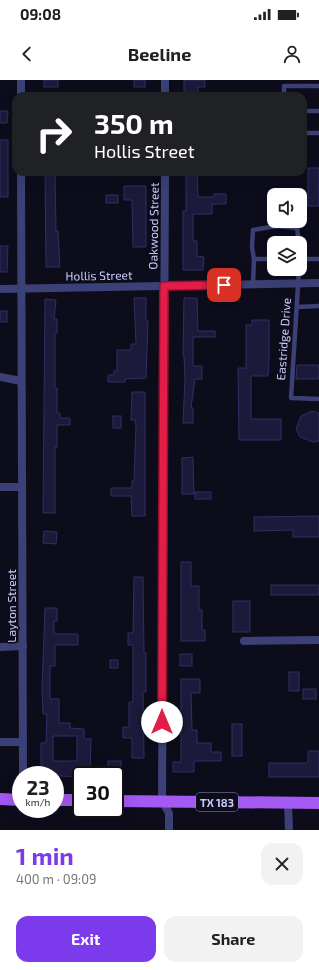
<!DOCTYPE html>
<meta charset="utf-8">
<style>
:root{--surface:#fff;--page:#f2f2f2;--text:#202124;--muted:#757577;--accent:#7c3aed}
body{margin:0;font-family:"Exo 2",sans-serif;background:var(--page);color:var(--text);height:100vh;display:flex;flex-direction:column;font-size:15px;white-space:nowrap}
*{box-sizing:border-box;margin:0}
p{font-size:13px;color:var(--muted)}
.icon{flex:none;width:22px;height:22px;fill:none;stroke:currentColor;stroke-width:2;stroke-linecap:round;stroke-linejoin:round}
.map{position:relative;height:750px;overflow:hidden}
.panel{display:flex;flex-direction:column;background:var(--surface);flex:1}
.panel>*{flex:none}
.guide{position:absolute;left:12px;top:12px;width:295px;height:84px;border-radius:12px;box-shadow:0 4px 16px #0002;background:#202124;color:#fff;overflow:hidden}
.fabs{position:absolute;left:267px;top:108px;display:grid;gap:8px}
.fabs a{display:grid;place-items:center;width:40px;height:40px;border-radius:8px;background:var(--surface);box-shadow:0 4px 16px #0002;font-size:20px}
.speed{position:absolute;left:12px;top:686px;display:flex;gap:8px;font-size:20px;font-weight:700;text-align:center}
.speed>*{display:grid;place-content:center;width:52px;height:52px;border-radius:50%;background:var(--surface);box-shadow:0 4px 16px #0002;line-height:1}
.speed small{font-size:10px;font-weight:400}
.speed .limit{border:2px solid #111;border-radius:6px;background:#fff;color:#111}
.pin{position:absolute;display:grid;place-items:center;width:34px;height:34px;color:#fff;margin:-17px;border-radius:8px;box-shadow:0 2px 6px #0006}
.me{position:absolute;width:44px;margin:-22px;rotate:0deg;stroke-linejoin:round;filter:drop-shadow(0 0 3px #0008)}
.turn{display:flex;align-items:center;gap:14px;height:84px;padding:0 16px;font-size:18px}
.turn .icon{width:52px;height:52px;stroke-width:2.5}
.turn b{display:block;font-size:28px;line-height:34px}
.round{display:grid;place-items:center;flex:none;width:42px;height:42px;border-radius:12px;background:var(--page)}
.head{display:flex;align-items:center;justify-content:space-between;height:68px;padding:0 16px}
h1{font-size:24px;font-weight:700;line-height:30px;color:var(--accent)}
.primary-button{display:flex;gap:8px;margin-top:auto;padding:8px 16px}
.primary-button a{flex:1;height:46px;border-radius:12px;background:var(--accent);color:#fff;font-size:16px;font-weight:700;line-height:46px;text-align:center}
.primary-button a+a{background:var(--page);color:var(--text)}
.status{display:flex;justify-content:space-between;align-items:center;height:28px;padding:0 20px;background:var(--surface);direction:ltr}
.status svg{height:11px;fill:currentColor}
header{display:flex;justify-content:space-between;align-items:center;height:52px;padding:0 16px;background:var(--surface);font-size:18px;font-weight:700}
.map>svg:first-child{display:block}
</style>
<div class="status"><b>09:08</b><svg viewBox="0 0 49 12"><path d="M0 12V9h3v3zM5 12V6h3v6zM10 12V3h3v9zM15 12V0h3v12zM26 1h20v11H26zM47 4h2v5h-2z"/></svg></div>
<header><svg class="icon" aria-label="back" viewBox="0 0 24 24"><path d="M15 5l-7 7 7 7"/></svg>Beeline<svg class="icon" aria-label="person" viewBox="0 0 24 24"><circle cx="12" cy="8" r="4"/><path d="M4 21q1-7 8-7t8 7"/></svg></header>
<div class="map">
<svg width="319" height="750" viewBox="0 0 319 750">
<rect width="100%" height="100%" fill="#0d0c1b"/>
<!-- building -->
<g fill="#1c1a3a" stroke="#312e64" fill-rule="evenodd">
<rect x="44" y="0" width="14" height="7"/>
<rect x="134" y="0" width="11" height="7"/>
<path d="M184 0H205V7H198V16H184Z"/>
<path d="M0 31H8L7 43H0Z"/>
<rect x="0" y="60" width="8" height="57"/>
<rect x="308" y="88" width="11" height="38"/>
<path d="M45 92H55L56 151H58L60 187H46Z"/>
<path d="M186 92H197L198 117H214V114H226V124H212V134H193V161H197V176L204 177 203 190H183V131H186Z"/>
<path d="M124 106H146V167H133L132 120H124Z"/>
<rect x="106" y="115" width="12" height="8"/>
<path d="M0 166H8L7 192H0Z"/>
<path d="M134 218H146V241H148L146 298 125 299V302H108V295H114V291H117V270H131V264H136Z"/>
<path d="M184 218H197L198 251H215V257H193V286H202V299H195L191 328H193V343H183L185 299 184 276H183Z"/>
<path d="M45 219 56 220 54 239H57V253H55V308H57V333H60V338H70V345H57V367H55V433H43Z"/>
<rect x="0" y="231" width="7" height="11"/>
<path d="M252 240H269V280L268 296H251V339H281V360H239L238 288H246V245H252Z"/>
<path d="M297 285H319V299H296Z"/>
<path d="M132 312H145V436H132L131 416H111V408H132V401H134L136 345 135 340H131Z"/>
<path d="M312 331 319 333V361L313 362 300 357 296 349 301 336Z"/>
<rect x="113" y="336" width="8" height="12"/>
<path d="M193 377 194 414H182V378Z"/>
<rect x="195" y="412" width="16" height="7"/>
<path d="M319 436V457H293V450L254 451V437Z"/>
<path d="M44 451 57 452 56 464 43 463Z"/>
<path d="M181 482H191V506H199V530H202V550H205V561H181Z"/>
<path d="M134 497H143L144 573H146V612H143L144 678H132V658H123V647H129V622H133V565H128V553H133Z"/>
<rect x="271" y="505" width="48" height="10"/>
<rect x="233" y="521" width="17" height="31"/>
<path d="M45 528H57V541H54V554H78V565H55V586H50V619H59V643H70V648L84 649V659H91L90 695H81V697L41 695V663H46L47 634H43L42 608ZM53 656H77V681H53Z"/>
<rect x="180" y="574" width="12" height="12"/>
<rect x="110" y="580" width="8" height="8"/>
<rect x="289" y="592" width="10" height="19"/>
<path d="M181 599H200V613H191L192 650H197V663H211V672H221V681H194V692H173V682H181Z"/>
<rect x="303" y="609" width="13" height="10"/>
<rect x="232" y="644" width="10" height="32"/>
<path d="M308 671H319V697H269V683H308Z"/>
<rect x="108" y="681" width="13" height="9"/>
</g>
<g fill="none" stroke-linecap="round" stroke-linejoin="round">
<!-- lane -->
<g stroke="#3b4176" stroke-width="4.5">
<path d="M284 16V6H319"/>
<path d="M303 31H319"/>
<path d="M303 53H319"/>
<path d="M254 179 252 167 253 150 277 146 297 148 299 163"/>
<path d="M300 179H319"/>
<path d="M299 189 291 318 319 319"/>
<path d="M253 204 254 179H274"/>
<path d="M297 227 319 226"/>
</g>
<!-- street -->
<g stroke="#3b4176" stroke-width="8">
<path d="M165 0V16"/>
<path d="M21 16V0"/>
<path d="M21 92 23 695"/>
<path d="M165 92 162 721 169 733V750"/>
<path d="M0 209 319 203"/>
<path d="M0 297 21 301"/>
<path d="M0 407H22"/>
<path d="M244 561 319 560"/>
<path d="M0 567 23 566"/>
<path d="M0 662H23"/>
<path d="M288 723 289 750"/>
</g>
<!-- primary -->
<g stroke="#a459f3" stroke-width="12">
<path d="M0 719 21 720"/>
<path d="M55 720H81"/>
<path d="M115 721 319 723"/>
</g>
</g>
<g fill="none" stroke-linecap="round" stroke-linejoin="round">
<!-- route casing -->
<g stroke="#92132f" stroke-width="10">
<path id="route" d="M162 642 164 206 224 205"/>
</g>
<!-- route -->
<use href="#route" stroke="#e11d48" stroke-width="7"/>
</g>
<g text-anchor="middle" dominant-baseline="central" stroke-width="3.5" stroke-linejoin="round" paint-order="stroke">
<!-- shield labels -->
<rect fill="#0d0c1b" stroke="#9192b8" stroke-width="1" x="196" y="713" width="42" height="18" rx="3"/>
<g font-size="11" font-weight="bold" fill="#cacbfb">
<text x="217" y="722">TX 183</text>
</g>
<!-- street labels -->
<g font-size="12" fill="#cacbfb" stroke="#0d0c1b">
<text transform="translate(153 146) rotate(-89)">Oakwood Street</text>
<text transform="translate(99 195) rotate(-1)">Hollis Street</text>
<text transform="translate(283 259) rotate(-86)">Eastridge Drive</text>
<text transform="translate(11 526) rotate(-90)">Layton Street</text>
</g>
</g>
</svg>
<div class="fabs">
<a><svg class="icon" aria-label="sound" viewBox="0 0 24 24"><path d="M4 9h4l5-4v14l-5-4H4zM17 9q2 3 0 6"/></svg></a>
<a><svg class="icon" aria-label="layers" viewBox="0 0 24 24"><path d="M12 4l9 5-9 5-9-5zM3 14l9 5 9-5"/></svg></a>
</div>
<div class="speed"><div>23<small>km/h</small></div><div class="limit">30</div></div>
<div class="pin" style="left:224px;top:205px;background:#d93025"><svg class="icon" aria-label="arrive" viewBox="0 0 24 24"><path d="M6 21V4h12l-3 4 3 4H6"/></svg></div>
<svg class="me" style="left:162px;top:642px" viewBox="-20 -20 40 40"><circle r="19" fill="#fff"/><path d="M0-13L10 11 0 6-10 11z" fill="#e11d48"/></svg>
<div class="guide">
<div class="turn"><svg class="icon" aria-label="right" viewBox="0 0 24 24"><path d="M7 20v-9h11M14 6l5 5-5 5"/></svg><div><b>350 m</b>Hollis Street</div></div>
</div>
</div>
<section class="panel">
<div class="head"><div><h1>1 min</h1><p>400 m · 09:09</p></div><a class="round"><svg class="icon" aria-label="close" viewBox="0 0 24 24"><path d="M6 6l12 12M18 6L6 18"/></svg></a></div>
<div class="primary-button"><a>Exit</a><a>Share</a></div>
</section>
